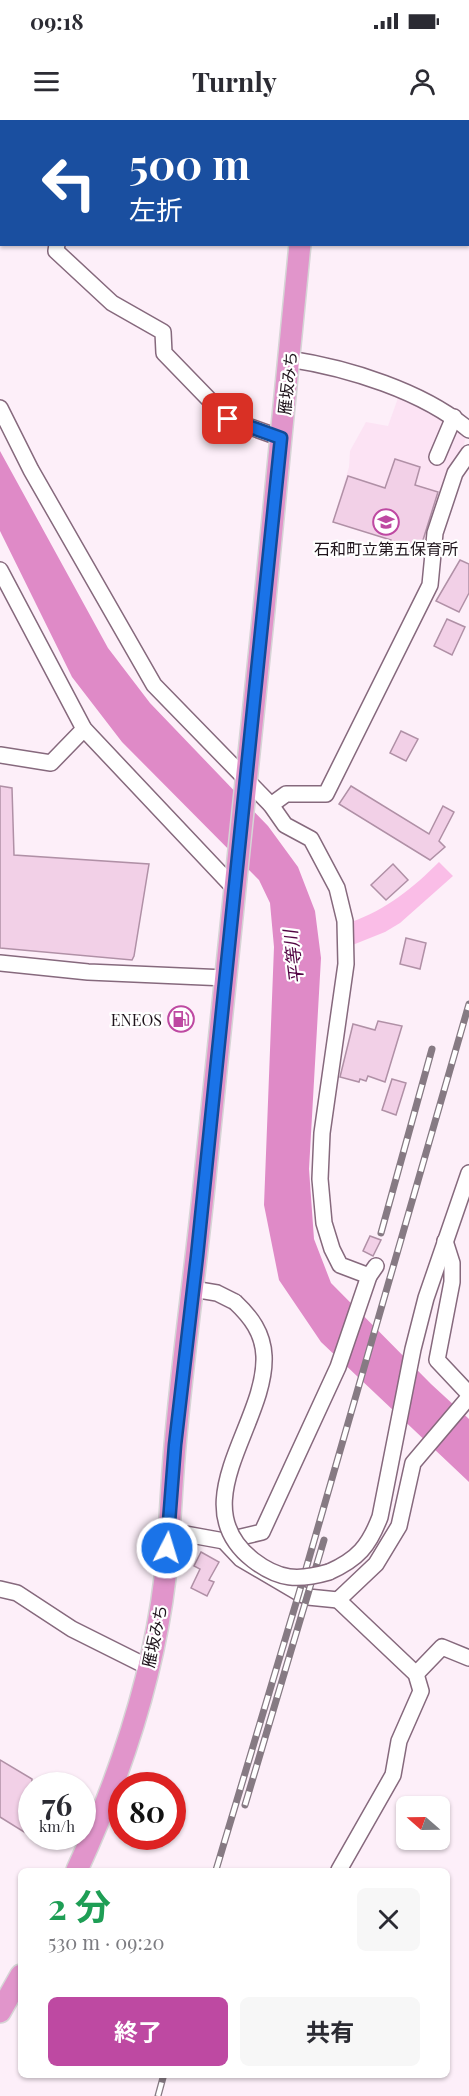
<!DOCTYPE html>
<html lang="ja">
<meta charset="utf-8">
<style>
:root{--surface:#fff;--page:#f7f7f7;--text:#2b2b33;--muted:#7c7c81;--accent:#be49a2}
body{margin:0;font-family:"Playfair Display","Noto Sans JP",serif;background:var(--page);color:var(--text);height:100vh;display:flex;flex-direction:column;font-size:22px;white-space:nowrap}
*{box-sizing:border-box;margin:0}
p{font-size:20px;color:var(--muted)}
.icon{flex:none;width:33px;height:33px;fill:none;stroke:currentColor;stroke-width:2;stroke-linecap:round;stroke-linejoin:round}
.map{position:relative;flex:1;overflow:hidden}
.sheet{position:absolute;left:18px;top:1748px;width:432px;height:210px;display:flex;flex-direction:column;background:var(--surface);border-radius:9px;box-shadow:0 2px 4px #0004}
.sheet>*{flex:none}
.hud{position:absolute;left:0px;top:0px;width:470px;height:126px;box-shadow:0 2px 4px #0004;background:#1a4fa0;color:#fff;overflow:hidden}
.needle{width:39px;rotate:290deg}
.buttons{position:absolute;left:396px;top:1676px;display:grid;gap:12px}
.buttons a{display:grid;place-items:center;width:54px;height:54px;border-radius:9px;background:var(--surface);box-shadow:0 2px 4px #0004;font-size:30px}
.speed{position:absolute;left:18px;top:1652px;display:flex;gap:12px;font-size:30px;font-weight:700;text-align:center}
.speed>*{display:grid;place-content:center;width:78px;height:78px;border-radius:50%;background:var(--surface);box-shadow:0 2px 4px #0004;line-height:1}
.speed small{font-size:15px;font-weight:400}
.speed .limit{border:9px solid #d22;background:#fff;color:#111}
.pin{position:absolute;display:grid;place-items:center;width:51px;height:51px;color:#fff;margin:-26px;border-radius:12px;box-shadow:0 3px 9px #0006}
.me{position:absolute;width:66px;margin:-33px;rotate:5deg;stroke-linejoin:round;filter:drop-shadow(0 0 4px #0008)}
.turn{display:flex;align-items:center;gap:21px;height:126px;padding:0 30px;font-size:27px}
.turn .icon{width:78px;height:78px;stroke-width:2.5}
.turn b{display:block;font-size:42px;line-height:51px}
.round{display:grid;place-items:center;flex:none;width:63px;height:63px;border-radius:9px;background:var(--page)}
.overview{display:flex;align-items:center;justify-content:space-between;height:102px;padding:0 30px}
h1{font-size:36px;font-weight:700;line-height:45px;color:#1e9e55}
.button{display:flex;gap:12px;margin-top:auto;padding:12px 30px}
.button a{flex:1;height:69px;border-radius:9px;background:var(--accent);color:#fff;font-size:24px;font-weight:700;line-height:69px;text-align:center}
.button a+a{background:var(--page);color:var(--text)}
.status{display:flex;justify-content:space-between;align-items:center;height:42px;padding:0 30px;background:var(--surface);direction:ltr}
.status svg{height:16px;fill:currentColor}
header{display:flex;justify-content:space-between;align-items:center;height:78px;padding:0 30px;background:var(--surface);font-size:27px;font-weight:700}
.map>svg:first-child{display:block}
</style>
<div class="status"><b>09:18</b><svg viewBox="0 0 49 12"><path d="M0 12V9h3v3zM5 12V6h3v6zM10 12V3h3v9zM15 12V0h3v12zM26 1h20v11H26zM47 4h2v5h-2z"/></svg></div>
<header><svg class="icon" aria-label="menu" viewBox="0 0 24 24"><path d="M4 6h16M4 12h16M4 18h16"/></svg>Turnly<svg class="icon" aria-label="person" viewBox="0 0 24 24"><circle cx="12" cy="8" r="4"/><path d="M4 21q1-7 8-7t8 7"/></svg></header>
<div class="map">
<svg width="469" height="1976" viewBox="0 0 469 1976">
<rect width="100%" height="100%" fill="#fdeff9"/>
<!-- built -->
<path fill="#fce3f4" d="M398 278 438 296 467 314 431 435 335 394 349 347 350 331 366 302 388 306Z"/>
<!-- green -->
<path fill="#fabde7" d="M439 742 453 756 400 803 385 812 350 826 351 802C386 790 413 768 439 742Z"/>
<!-- water -->
<path fill="#df8ac7" d="M0 331 108 528 150 583 268 706 298 747 315 791 321 838 309 1049 314 1119 331 1163 431 1264 469 1299V1362L321 1222 279 1160 264 1085 274 827 270 783 259 760 122 622 72 557 0 411Z"/>
<!-- building -->
<g fill="#f2d0e7" stroke="#b090a6" stroke-width="1.5">
<path d="M395 339 420 347 415 365 438 372 418 436 389 427 391 420 333 402 348 356 385 368Z"/>
<path d="M460 440 469 444V473L459 492 436 481Z"/>
<path d="M447 499 465 507 452 535 434 526Z"/>
<path d="M401 611 418 619 406 641 390 633Z"/>
<path d="M0 666 12 668 14 735 149 744 134 836 132 840 0 828Z"/>
<path d="M351 666 429 714 443 686 454 692 439 721 445 727 430 740 339 684Z"/>
<path d="M393 744 408 760 386 780 371 765Z"/>
<path d="M406 818 426 823 420 849 400 844Z"/>
<path d="M378 901 402 906 385 962 368 956 366 961 360 959 359 962 340 957 353 904 375 910Z"/>
<path d="M392 959 406 963 396 995 382 990Z"/>
<path d="M370 1116 381 1120 373 1136 363 1131Z"/>
<path d="M201 1432 219 1442 209 1460 214 1462 207 1476 191 1468 200 1449 194 1446Z"/>
<path d="M0 1640 32 1659V1717L0 1697Z"/>
</g>
<g fill="none" stroke-linecap="round" stroke-linejoin="round">
<!-- minor casing -->
<g stroke="#86697d" stroke-width="18">
<g id="minor">
<path d="M63 0V2"/>
<path d="M57 124 56 131 112 183 163 212 164 233 228 299 281 318"/>
<path d="M289 239C348 248 423 271 469 310"/>
<path d="M0 288 31 350 154 565 271 685 285 705 311 719 337 768 345 801 346 844 322 1013 320 1059 324 1103 332 1129 340 1145 369 1156"/>
<path d="M437 337 454 297"/>
<path d="M0 450 84 609 235 769"/>
<path d="M0 635 51 643 84 609"/>
<path d="M271 685 286 674H326L430 465 435 413 455 353 469 333"/>
<path d="M0 843 88 852 226 858"/>
<path d="M445 1121 452 1143V1162L437 1240 469 1274"/>
<path d="M193 1169 217 1173 235 1182"/>
<path d="M169 1411 224 1421 262 1412 338 1247 369 1156 376 1146"/>
<path d="M224 1421 241 1439 299 1473 308 1477 338 1480 376 1444 399 1406 413 1343 469 1277"/>
<path d="M329 1452C358 1439 369 1426 380 1397L413 1229 426 1178 469 1053"/>
<path d="M0 1469 17 1473 72 1509 148 1547"/>
<path d="M338 1480 416 1554 421 1571 399 1621 393 1655 339 1750"/>
<path d="M416 1554 442 1527 469 1538"/>
</g>
</g>
<!-- highway casing -->
<g stroke="#d6d5d6" stroke-width="24">
<g id="highway">
<path d="M303 0V2"/>
<path d="M77 1750C119 1659 153 1559 165 1458 170 1414 171 1370 175 1326 183 1233 197 1140 206 1047 238 739 271 432 300 124"/>
<path d="M0 1892 21 1855"/>
</g>
</g>
<!-- minor -->
<use href="#minor" stroke="#fff" stroke-width="15"/>
<!-- highway -->
<use href="#highway" stroke="#e195cb" stroke-width="21"/>
<!-- rail casing -->
<g stroke="#867a83" stroke-width="7">
<g id="rail">
<path d="M381 1113 432 929"/>
<path d="M245 1685 324 1420"/>
<path d="M216 1750 299 1473 469 884"/>
<path d="M158 1976 164 1954"/>
</g>
</g>
<!-- rail -->
<use href="#rail" stroke="#fff" stroke-width="4.5" stroke-dasharray="14" stroke-linecap="butt"/>
<!-- minor-bridge casing -->
<g stroke="#86697d" stroke-width="18" stroke-linecap="butt">
<path id="minor-bridge" d="M235 1182C251 1197 263 1213 264 1236 267 1303 181 1384 253 1440 279 1460 298 1461 329 1452"/>
</g>
<!-- minor-bridge -->
<use href="#minor-bridge" stroke="#fff" stroke-width="15"/>
</g>
<g fill="none" stroke-linecap="round" stroke-linejoin="round">
<!-- route casing -->
<g stroke="#114b97" stroke-width="15">
<path id="route" d="M167 1428 175 1325 197 1136 281 318 228 299"/>
</g>
<!-- route -->
<use href="#route" stroke="#1a73e8" stroke-width="10"/>
</g>
<!-- icons -->
<defs>
<g id="school-ring" transform="scale(1.35)"><circle r="9.5" fill="#fff" stroke="#be49a2" stroke-width="1.5"/><path d="M0-5L7-2L0 1L-7-2ZM-4 1L0 2.5L4 1V4Q0 6-4 4Z" fill="#be49a2"/></g>
<g id="fuel-ring" transform="scale(1.35)"><circle r="9.5" fill="#fff" stroke="#be49a2" stroke-width="1.5"/><path d="M-5.5-6h7V0h2V4h1.3V-2.5L3-4.5l.8-.8L6-3V5H2.5V1h-1V6h-7ZM-4.2-4.7v3.2H.2V-4.7Z" fill="#be49a2"/></g>
</defs>
<g fill-rule="evenodd">
<use href="#school-ring" x="386" y="402"/>
<use href="#fuel-ring" x="181" y="899"/>
</g>
<g text-anchor="middle" dominant-baseline="central" stroke-width="4.5" stroke-linejoin="round" paint-order="stroke">
<!-- street labels -->
<g font-size="16" fill="#1e131b" stroke="#fff">
<text transform="translate(287 263) rotate(-84)">雁坂みち</text>
<text transform="translate(154 1516) rotate(-78)">雁坂みち</text>
</g>
<!-- poi labels -->
<g font-size="16" fill="#1e131b" stroke="#fff">
<text x="386" y="428">石和町立第五保育所</text>
<text x="162" y="899" text-anchor="end">ENEOS</text>
</g>
<!-- water labels -->
<g font-size="18" font-style="italic" fill="#540645" stroke="#fff">
<text transform="translate(293 837) rotate(-97)">平等川</text>
</g>
</g>
</svg>
<div class="buttons">
<a><svg class="needle" viewBox="-14 -14 28 28"><path d="M0-13l5 13h-10z" fill="#e53935"/><path d="M0 13l5-13h-10z" fill="#7c7c81"/></svg></a>
</div>
<div class="speed"><div>76<small>km/h</small></div><div class="limit">80</div></div>
<div class="pin" style="left:228px;top:299px;background:#d93025"><svg class="icon" aria-label="arrive" viewBox="0 0 24 24"><path d="M6 21V4h12l-3 4 3 4H6"/></svg></div>
<svg class="me" style="left:167px;top:1428px" viewBox="-20 -20 40 40"><circle r="17" fill="#1a73e8" stroke="#fff" stroke-width="3"/><path d="M0-11L8 9 0 5-8 9z" fill="#fff"/></svg>
<div class="hud">
<div class="turn"><svg class="icon" aria-label="left" viewBox="0 0 24 24"><path d="M17 20v-9H6M10 6l-5 5 5 5"/></svg><div><b>500 m</b>左折</div></div>
</div>
<section class="sheet">
<div class="overview"><div><h1>2 分</h1><p>530 m · 09:20</p></div><a class="round"><svg class="icon" aria-label="close" viewBox="0 0 24 24"><path d="M6 6l12 12M18 6L6 18"/></svg></a></div>
<div class="button"><a>終了</a><a>共有</a></div>
</section>
</div>
